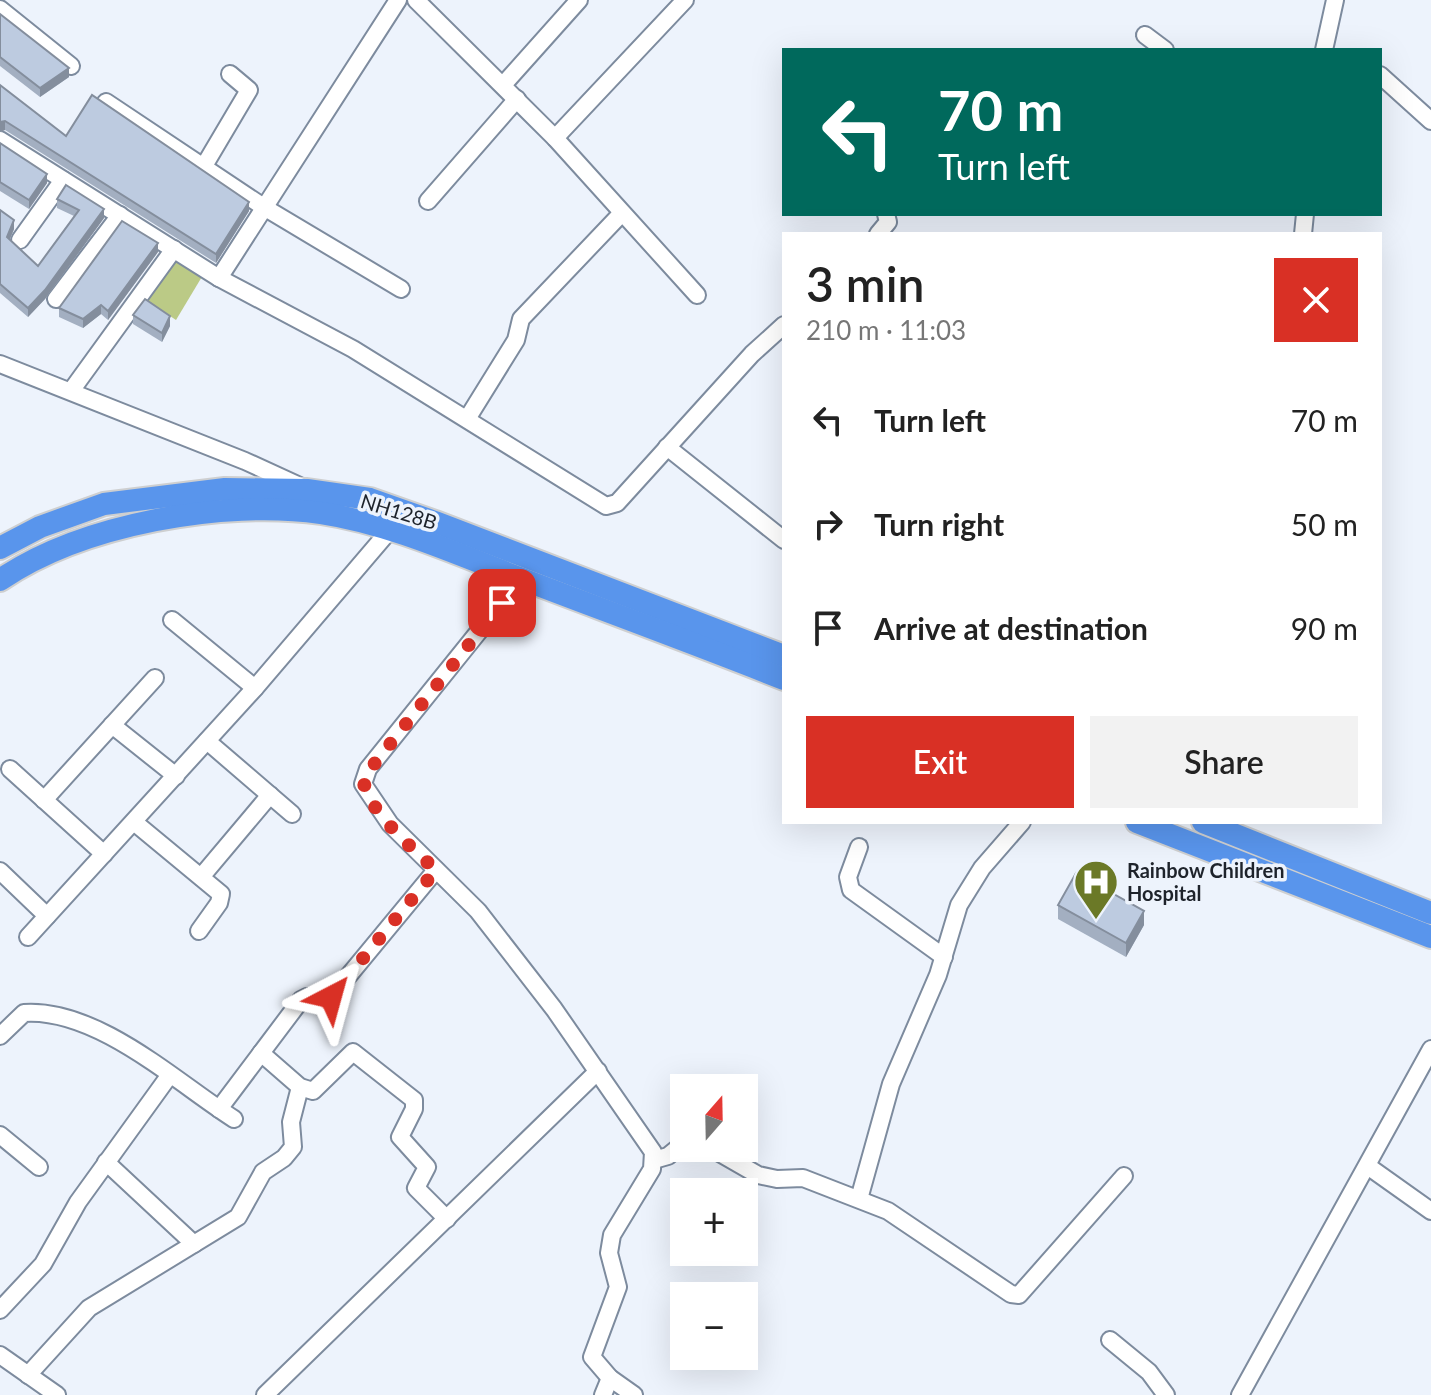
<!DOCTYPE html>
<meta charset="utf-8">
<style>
:root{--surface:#fff;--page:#f2f2f2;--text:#222;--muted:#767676;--accent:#d93025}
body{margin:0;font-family:Lato,sans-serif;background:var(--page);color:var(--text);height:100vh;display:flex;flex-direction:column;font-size:30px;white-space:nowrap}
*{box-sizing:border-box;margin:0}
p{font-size:26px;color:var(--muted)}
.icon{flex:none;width:44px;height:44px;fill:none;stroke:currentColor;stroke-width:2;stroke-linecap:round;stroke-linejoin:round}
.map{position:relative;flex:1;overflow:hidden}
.sheet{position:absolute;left:782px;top:232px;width:600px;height:592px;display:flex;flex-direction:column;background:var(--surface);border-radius:0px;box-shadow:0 8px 32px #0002}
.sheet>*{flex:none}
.banner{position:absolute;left:782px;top:48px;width:600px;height:168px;border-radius:0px;box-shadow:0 8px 32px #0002;background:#00695c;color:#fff;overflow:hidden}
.needle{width:52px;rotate:20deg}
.tools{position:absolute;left:670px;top:1074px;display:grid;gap:16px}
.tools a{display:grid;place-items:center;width:88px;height:88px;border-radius:0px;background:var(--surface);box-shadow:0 8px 32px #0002;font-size:40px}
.pin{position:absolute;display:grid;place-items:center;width:68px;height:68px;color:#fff;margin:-34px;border-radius:16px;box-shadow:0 4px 12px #0006}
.me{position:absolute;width:88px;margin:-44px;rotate:39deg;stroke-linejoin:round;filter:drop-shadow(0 0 6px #0008)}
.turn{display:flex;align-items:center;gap:28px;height:168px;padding:0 24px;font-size:36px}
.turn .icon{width:104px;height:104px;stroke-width:2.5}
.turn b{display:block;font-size:56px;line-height:68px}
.round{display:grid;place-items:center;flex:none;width:84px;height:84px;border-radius:0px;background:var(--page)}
.headline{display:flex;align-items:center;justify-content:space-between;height:136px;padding:0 24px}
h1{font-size:48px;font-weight:600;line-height:60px}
.cta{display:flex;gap:16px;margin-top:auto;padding:16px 24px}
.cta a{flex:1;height:92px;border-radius:0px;background:var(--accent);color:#fff;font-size:32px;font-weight:600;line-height:92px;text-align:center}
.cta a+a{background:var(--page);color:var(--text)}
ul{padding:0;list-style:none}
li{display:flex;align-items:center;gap:24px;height:104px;padding:0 24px}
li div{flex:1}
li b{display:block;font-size:30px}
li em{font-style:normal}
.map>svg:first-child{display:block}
</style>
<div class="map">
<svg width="1431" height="1395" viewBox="0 0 1431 1395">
<rect width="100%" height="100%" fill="#edf3fc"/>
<!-- green -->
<path fill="#bbca86" d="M174 256 203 275 176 320 143 298Z"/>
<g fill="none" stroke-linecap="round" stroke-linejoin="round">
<!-- minor casing -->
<g stroke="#7d8b9e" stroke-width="20">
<g id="minor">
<path d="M416 0 555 138 697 295"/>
<path d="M0 9 71 66"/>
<path d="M1145 35 1165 50"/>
<path d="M1324 50 1335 0"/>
<path d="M1380 75 1431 121"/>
<path d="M503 85 579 0"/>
<path d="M106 102 262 206 401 289"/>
<path d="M555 138 685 0"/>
<path d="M0 140 219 278 353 349 606 506 617 503 752 354 784 325"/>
<path d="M204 166 249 90 230 74"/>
<path d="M428 201 517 99"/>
<path d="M878 234 888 222 886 214"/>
<path d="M1303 234 1305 214"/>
<path d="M20 240 63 180"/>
<path d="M219 278 398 0"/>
<path d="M56 299 120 215"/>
<path d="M0 364 245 461 302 487"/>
<path d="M71 391 174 249"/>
<path d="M467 419 516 340 521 319 621 214"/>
<path d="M667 447 784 540"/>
<path d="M521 579 368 769 363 784 390 824 478 911 554 1009 653 1152 652 1169 612 1235 609 1253 618 1287 592 1357 610 1378 634 1395"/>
<path d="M172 620 255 688"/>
<path d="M112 725 176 776"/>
<path d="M207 741 292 814"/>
<path d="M10 769 104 854"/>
<path d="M44 800 155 678"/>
<path d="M134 822 221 894 219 903 199 931"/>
<path d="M859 847 848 877 851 890 944 957"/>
<path d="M0 871 47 916"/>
<path d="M201 877 270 795"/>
<path d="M28 937 255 688 389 531"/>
<path d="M0 1036 24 1013C97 1008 176 1082 234 1119"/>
<path d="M261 1053 300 1087 313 1091 353 1052 414 1100V1109L400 1137 427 1167 416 1188 447 1219"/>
<path d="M219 1109 301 1000 307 997 327 1000 331 997 436 870"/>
<path d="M0 1135 39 1167"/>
<path d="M711 1148 758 1175 777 1179 803 1178 888 1211 1011 1294 1019 1295 1124 1176"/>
<path d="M654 1160 668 1156 684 1143"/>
<path d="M106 1162 194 1244"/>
<path d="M1369 1167 1431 1211"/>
<path d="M859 1199 891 1084 938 975 959 905 982 868 1022 822"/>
<path d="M0 1310 43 1264 78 1202 169 1076"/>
<path d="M1110 1340 1149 1372 1166 1395"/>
<path d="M0 1355 57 1395"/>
<path d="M28 1375 89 1308 238 1217 263 1172 284 1158 293 1147 291 1122 300 1087"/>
<path d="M265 1395 598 1071"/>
<path d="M603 1395 610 1378"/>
<path d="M1240 1395 1431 1049"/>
</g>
</g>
<!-- highway casing -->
<g stroke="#cecfd0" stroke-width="26">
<g id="highway">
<path d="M0 548 40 527 104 504 225 489 307 490 370 499 435 522 784 656"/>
<path d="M0 580C82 524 224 499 321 513 388 523 455 553 517 577 606 611 696 644 784 679"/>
<path d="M1137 822 1431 937"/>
<path d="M1203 822 1431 913"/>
</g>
</g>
<!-- minor -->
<use href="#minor" stroke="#fff" stroke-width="16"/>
<!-- highway -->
<use href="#highway" stroke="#5995ec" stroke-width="22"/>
</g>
<!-- wall -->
<g fill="#a3afc1">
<path d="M0 14 69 77 40 97 0 66Z"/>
<path d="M0 85 66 136 249 211 216 263 5 130 0 132Z"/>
<path d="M0 143 47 183 29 209 0 191Z"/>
<path d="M57 199 104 218 45 299 28 317 0 293V210L14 229 10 240 38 266 74 216 57 208Z"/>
<path d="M158 252 108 320 101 314 83 328 59 317V308Z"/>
<path d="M133 315 170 326 162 342 133 324Z"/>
<path d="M1058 905 1144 925 1126 957 1058 919Z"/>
</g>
<!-- shaded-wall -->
<g fill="#848e9d">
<path d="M69 68V77L40 97V88Z"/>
<path d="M5 121V130L0 132V122Z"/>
<path d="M47 174V183L29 209V200Z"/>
<path d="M249 202V211L216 263V254Z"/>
<path d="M104 209V218L45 299 28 317V308Z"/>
<path d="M14 220V229L7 246V237Z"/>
<path d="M158 243V252L108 320V311Z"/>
<path d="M101 305V314L83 328V319Z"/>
<path d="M170 316V326L162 342V333Z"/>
<path d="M1144 911V925L1126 957V943Z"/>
</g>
<!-- building -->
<g fill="#bdcbe0" stroke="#848e9d" stroke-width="2">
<path d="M0 14 69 68 40 88 0 57Z"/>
<path d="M0 85 66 136 92 95 249 202 216 254 5 121 0 122Z"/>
<path d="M0 143 47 174 29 200 0 182Z"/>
<path d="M66 185 104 209 45 290 28 308 0 284V210L14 220 7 237 38 266 79 210 57 199Z"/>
<path d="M122 221 158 243 108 311 101 305 83 319 59 308Z"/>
<path d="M145 299 170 316 162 333 133 315Z"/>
<path d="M1076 873 1144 911 1126 943 1058 905Z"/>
</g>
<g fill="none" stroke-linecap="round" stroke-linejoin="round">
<!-- route -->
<path stroke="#d93025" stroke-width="14" stroke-dasharray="0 25.2" d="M331 997 436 870C416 852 360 804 364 777L502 603"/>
</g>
<!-- icons -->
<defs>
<g id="hospital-pin" transform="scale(2.3)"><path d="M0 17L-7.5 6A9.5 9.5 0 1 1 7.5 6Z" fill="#6b7927" stroke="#edf3fc"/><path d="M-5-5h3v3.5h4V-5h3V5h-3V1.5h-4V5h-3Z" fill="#fff"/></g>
</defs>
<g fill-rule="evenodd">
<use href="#hospital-pin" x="1096" y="882"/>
</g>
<g text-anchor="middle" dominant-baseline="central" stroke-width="7" stroke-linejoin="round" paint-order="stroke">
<!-- street labels -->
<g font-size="20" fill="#1e232b" stroke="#edf3fc">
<text transform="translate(399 511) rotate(17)">NH128B</text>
</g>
<!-- poi labels -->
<g font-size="20" font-weight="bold" fill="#1e232b" stroke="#edf3fc" text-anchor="start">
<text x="1127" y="870">Rainbow Children<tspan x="1127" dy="23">Hospital</tspan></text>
</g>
</g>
</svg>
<div class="tools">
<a><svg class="needle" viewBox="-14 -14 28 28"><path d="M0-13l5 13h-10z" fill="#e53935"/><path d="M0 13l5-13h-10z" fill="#767676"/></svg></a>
<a>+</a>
<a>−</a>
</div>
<div class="pin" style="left:502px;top:603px;background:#d93025"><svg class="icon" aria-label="arrive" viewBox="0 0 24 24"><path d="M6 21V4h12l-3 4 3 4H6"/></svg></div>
<svg class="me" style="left:331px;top:997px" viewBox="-20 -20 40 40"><path d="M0-17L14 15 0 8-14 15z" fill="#d93025" stroke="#fff" stroke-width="4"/></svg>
<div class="banner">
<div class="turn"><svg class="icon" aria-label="left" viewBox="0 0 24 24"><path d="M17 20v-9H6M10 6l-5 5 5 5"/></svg><div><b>70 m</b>Turn left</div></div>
</div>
<section class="sheet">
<div class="headline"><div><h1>3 min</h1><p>210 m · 11:03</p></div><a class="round" style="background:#d93025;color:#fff"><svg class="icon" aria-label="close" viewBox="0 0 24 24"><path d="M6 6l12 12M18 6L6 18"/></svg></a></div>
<ul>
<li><svg class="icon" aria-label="left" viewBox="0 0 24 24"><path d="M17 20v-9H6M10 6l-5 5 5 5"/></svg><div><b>Turn left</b></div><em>70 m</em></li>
<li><svg class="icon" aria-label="right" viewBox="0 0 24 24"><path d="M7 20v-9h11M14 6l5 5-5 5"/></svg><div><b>Turn right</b></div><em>50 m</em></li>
<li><svg class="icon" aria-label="arrive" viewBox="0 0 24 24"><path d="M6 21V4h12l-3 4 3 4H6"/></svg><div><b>Arrive at destination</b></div><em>90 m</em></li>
</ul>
<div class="cta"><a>Exit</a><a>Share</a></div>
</section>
</div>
